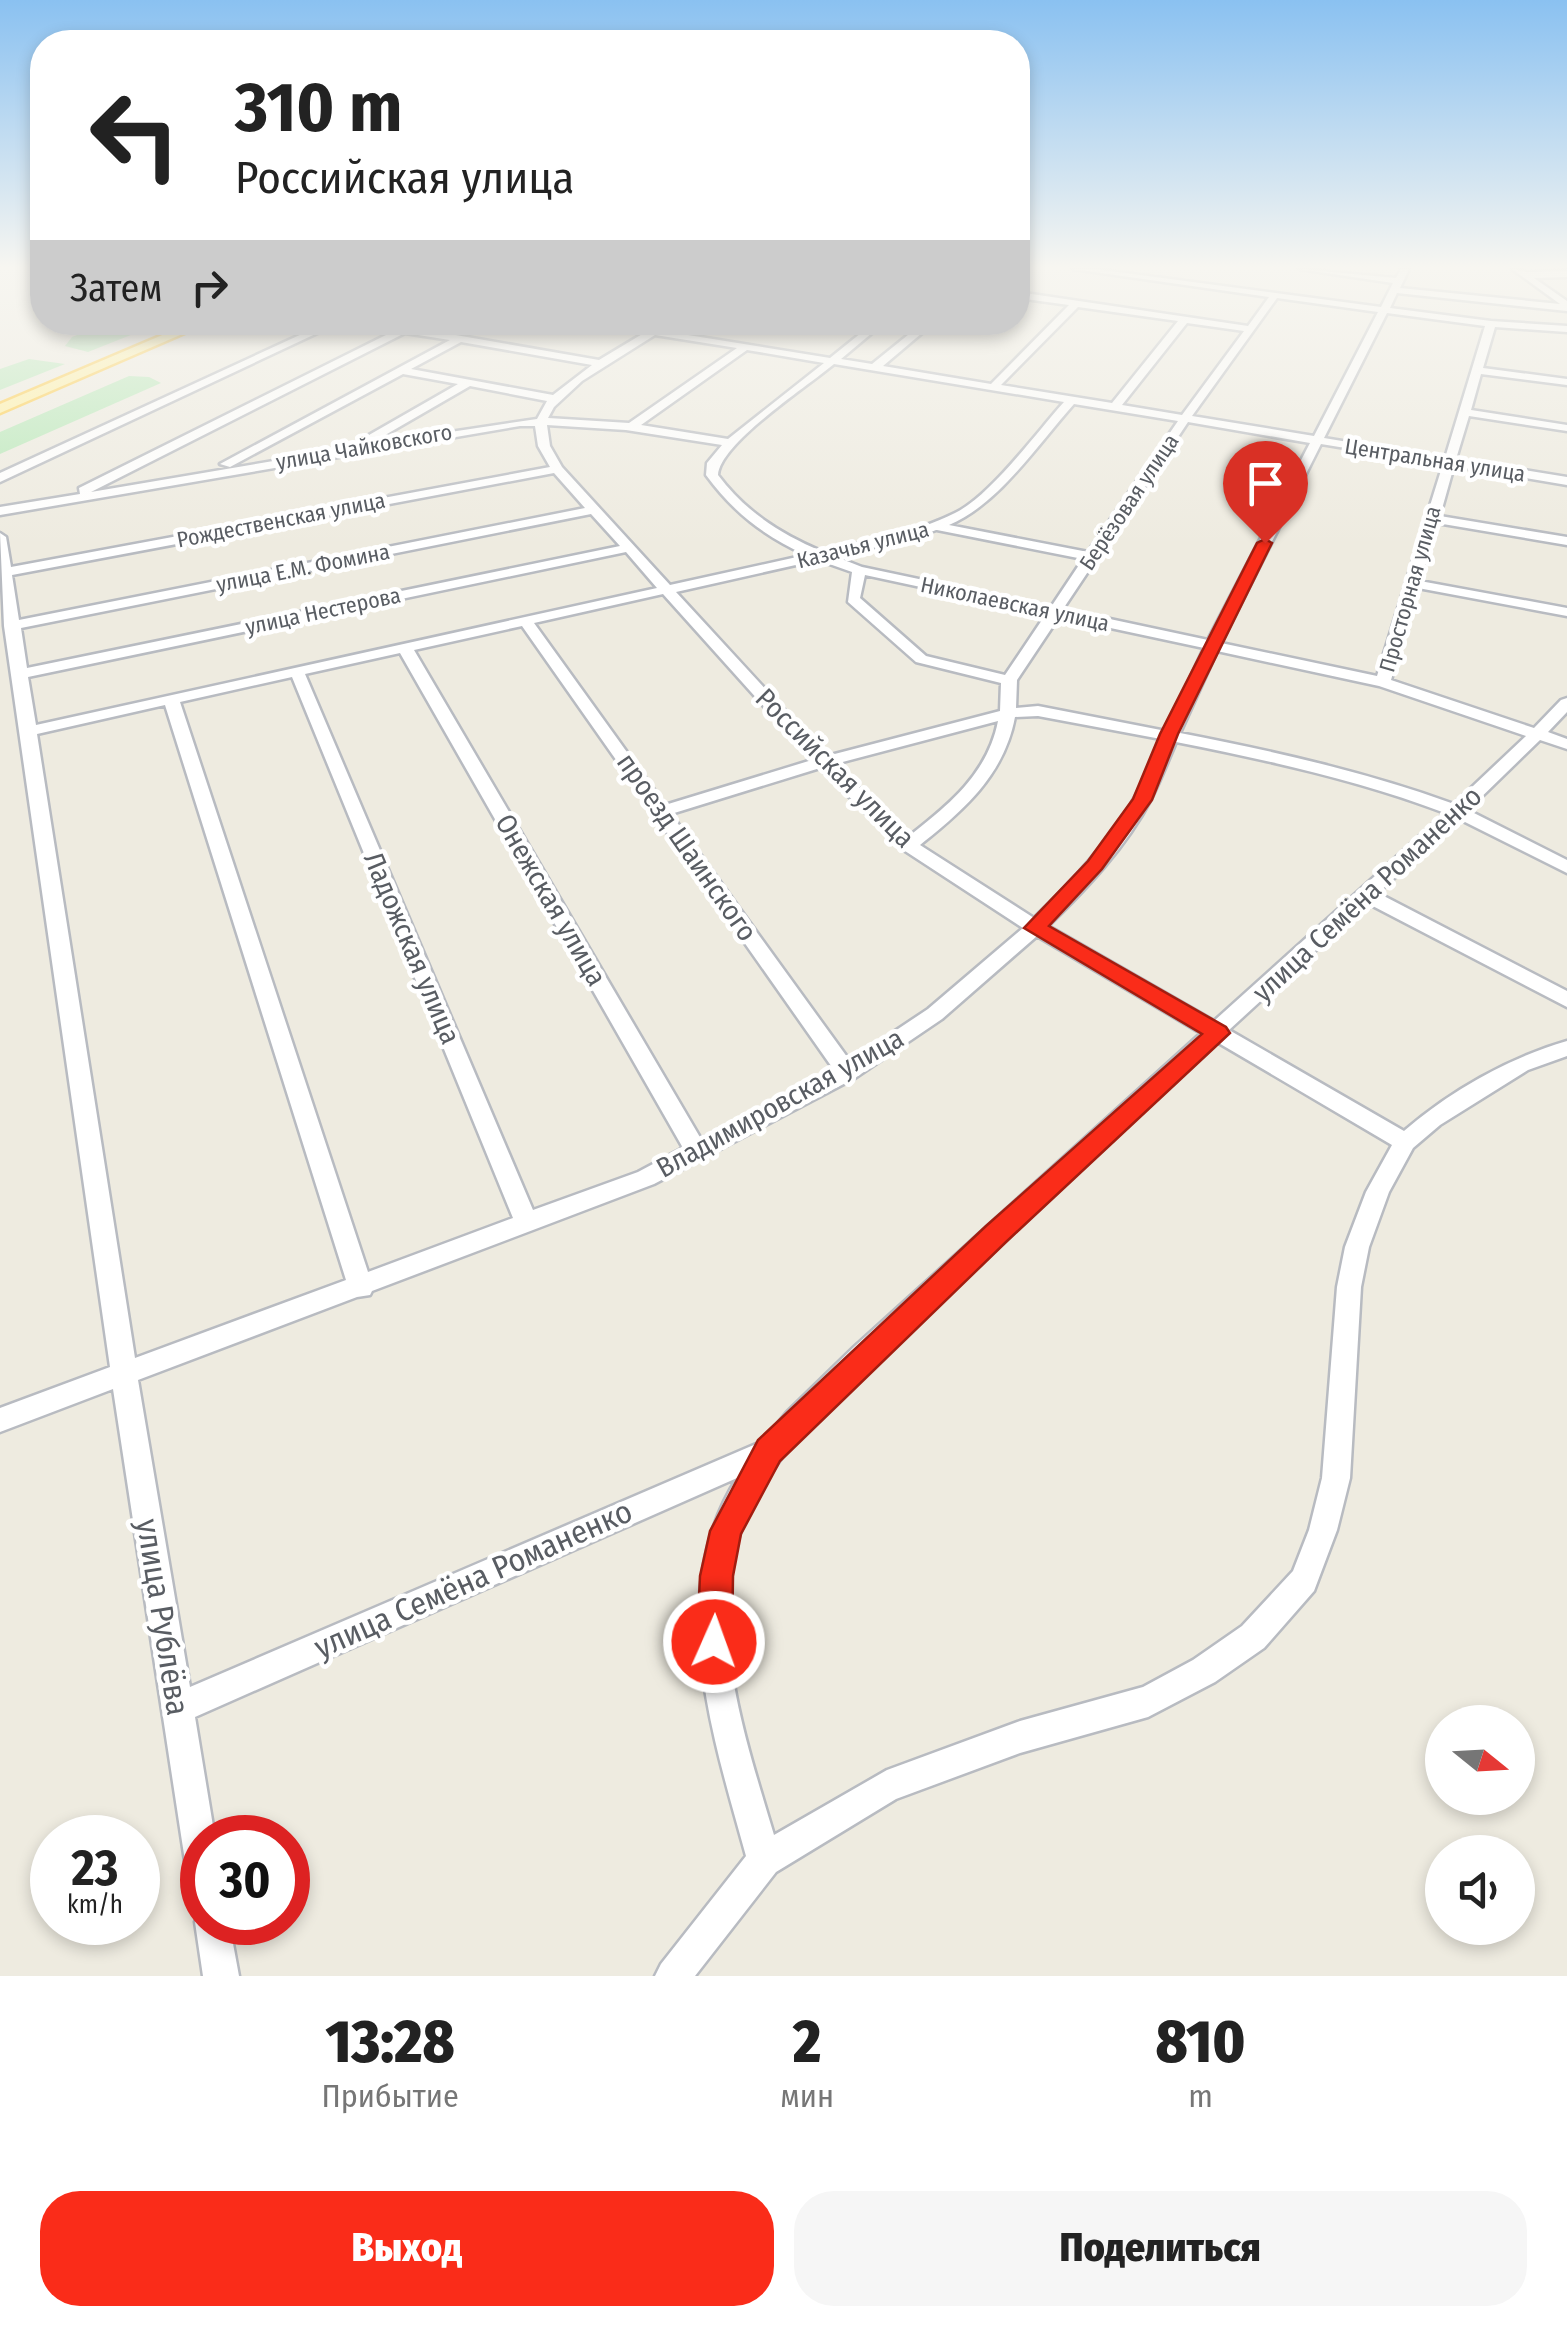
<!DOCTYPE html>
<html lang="ru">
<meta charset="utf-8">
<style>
:root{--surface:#fff;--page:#f6f6f6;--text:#222;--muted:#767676;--accent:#fa2c19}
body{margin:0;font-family:"Fira Sans Condensed",sans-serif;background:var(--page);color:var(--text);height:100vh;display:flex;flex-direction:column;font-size:38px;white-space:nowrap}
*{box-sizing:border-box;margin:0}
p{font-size:32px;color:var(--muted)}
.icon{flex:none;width:55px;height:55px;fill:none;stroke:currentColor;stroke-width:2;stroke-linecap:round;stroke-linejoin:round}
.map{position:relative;height:1976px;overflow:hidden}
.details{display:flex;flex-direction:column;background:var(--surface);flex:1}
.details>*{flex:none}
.hud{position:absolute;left:30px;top:30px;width:1000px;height:305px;border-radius:40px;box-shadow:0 5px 15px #0003;background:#fff;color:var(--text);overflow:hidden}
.needle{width:65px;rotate:108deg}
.buttons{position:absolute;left:1425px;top:1705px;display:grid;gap:20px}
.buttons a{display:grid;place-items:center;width:110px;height:110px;border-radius:50%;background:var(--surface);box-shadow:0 5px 15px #0003;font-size:50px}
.speed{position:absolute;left:30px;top:1815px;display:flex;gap:20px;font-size:50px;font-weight:700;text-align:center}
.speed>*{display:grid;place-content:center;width:130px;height:130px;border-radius:50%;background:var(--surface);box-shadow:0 5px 15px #0003;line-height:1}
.speed small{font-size:25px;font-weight:400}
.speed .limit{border:15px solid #d22;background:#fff;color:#111}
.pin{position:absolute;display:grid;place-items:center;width:85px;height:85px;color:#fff;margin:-102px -42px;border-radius:50% 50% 50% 0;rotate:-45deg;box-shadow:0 0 10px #0007}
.pin .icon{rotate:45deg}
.me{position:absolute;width:110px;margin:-55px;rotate:2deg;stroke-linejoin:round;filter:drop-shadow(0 0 8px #0008)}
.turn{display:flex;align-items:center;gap:35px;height:210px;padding:0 40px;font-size:45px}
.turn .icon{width:130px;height:130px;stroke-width:2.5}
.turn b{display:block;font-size:70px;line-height:85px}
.then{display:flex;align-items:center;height:95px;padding:0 40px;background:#0003;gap:20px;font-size:38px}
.eta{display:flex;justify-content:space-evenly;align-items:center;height:170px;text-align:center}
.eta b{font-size:60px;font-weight:800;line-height:70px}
.cta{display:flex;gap:20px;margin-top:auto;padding:20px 40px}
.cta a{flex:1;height:115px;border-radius:40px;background:var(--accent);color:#fff;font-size:40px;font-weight:800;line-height:115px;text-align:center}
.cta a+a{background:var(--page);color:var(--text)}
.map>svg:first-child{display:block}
</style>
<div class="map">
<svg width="1567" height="1976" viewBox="0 0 1567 1976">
<rect width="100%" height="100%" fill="#eeebe0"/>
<!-- green -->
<g fill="#b9e8b9">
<path d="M110 322H161V323L88 352 65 346 72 337Z"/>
<path d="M29 359 65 364 0 390V369Z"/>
<path d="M129 376 149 377 161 383 0 454V432Z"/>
</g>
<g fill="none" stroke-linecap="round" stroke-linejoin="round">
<!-- minor casing -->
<g stroke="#b8bbc1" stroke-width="5">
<g id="minor">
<path d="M1073 269H1095L1381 307 1393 283 1299 269 1396 278 1401 269H1409L1400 288 1560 304 1512 269 1527 272 1567 271V277L1534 278 1567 301V311L1397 293 1390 308 1491 321 1567 326V332L1495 327 1483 368 1567 379V385L1481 374 1471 410 1567 425V431L1469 416 1456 459 1567 477V485L1454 466 1440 516 1567 537V545L1437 523 1420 581 1567 608V616L1418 588 1391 680 1534 728 1561 700 1567 698V712L1548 732 1567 739V749L1540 740 1468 810 1567 860V873L1459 819 1378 893 1567 991V1007L1367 903 1229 1030 1404 1131C1450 1091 1508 1058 1567 1041V1056L1528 1070 1440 1125 1413 1148 1389 1192 1369 1247 1361 1287 1350 1478 1337 1530 1314 1591 1264 1648 1215 1682 1148 1717 1020 1753 896 1799 776 1872 695 1976H655L661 1964 746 1856C713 1736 664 1593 737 1478L195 1717 215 1838H202V1878L190 1873 185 1861 113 1389 0 1432V1408L110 1367 4 626 0 533 6 537 11 567 550 467 538 446 535 426H520L0 515V507L80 494 79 488 394 331 357 322H381L599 360 644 333 589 322 652 329 663 322H675L663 331 830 358 861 333 808 322 868 328 874 322H885L841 359 872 364 924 322H935L883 366 991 384 1069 305 1018 298V292L1248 326 1269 297ZM1277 298 1378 312 1314 436 1192 416ZM1078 307 1178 321 1112 403 1001 385ZM1387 313 1485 326 1445 458 1324 438ZM1187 323 1244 331 1182 415 1122 405ZM405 333 450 340 220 464 230 467 403 374 458 384 369 435 367 437 374 444 91 492ZM655 335 737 348 629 423 548 418 554 407 582 381ZM461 342 592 365 553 395 411 369ZM747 350 824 363 728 439 641 425ZM834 364 1064 402C1037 432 990 496 955 513 913 534 866 541 821 551 779 533 745 511 718 475 720 443 808 386 834 364ZM470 386 547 401 537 419 384 442 380 438ZM1074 404 1178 421 1088 552 949 525C998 505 1039 443 1074 404ZM1188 422 1310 443 1208 640 1063 609ZM547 425 626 430 722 445 707 463 706 475C733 512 764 536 806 555L670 585 562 467 550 446ZM1321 444 1443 464 1377 676 1221 643ZM554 473 585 508 19 620 12 575ZM591 514 620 546 27 668 21 628ZM936 530H937L1083 559 1051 607 862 567 834 556 913 539ZM626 552 657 588 36 725 28 677ZM818 560 852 572 848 602 916 662 1001 683 1000 711 827 756 676 592ZM865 575 1046 614 1005 675 926 656 860 598ZM663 594 812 760 665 805 534 623ZM1059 617 1204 648 1166 731 1038 706 1016 708 1017 680ZM522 626 834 1070 701 1139 414 650ZM1217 651 1379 686 1526 736 1454 804C1366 772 1273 751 1180 733ZM400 653 683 1148 638 1172 533 1210 305 674ZM292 677 513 1218 368 1272 180 702ZM165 705 346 1280 135 1358 37 734ZM1038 716 1161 739C1152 761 1143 784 1131 804 1105 846 1070 884 1034 918L920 845C964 810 1004 775 1015 717ZM998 721C988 773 949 805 909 836L835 764ZM1176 742C1267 760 1358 780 1445 813L1214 1021 1048 926C1086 889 1126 847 1151 799 1160 781 1168 761 1176 742ZM820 768 902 849 1023 928 928 1009 850 1061 671 814ZM1037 936 1201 1033 854 1347 787 1412 763 1441 190 1687 138 1380 357 1297 370 1295 372 1291 654 1184 855 1078 942 1019ZM1217 1042 1392 1145 1366 1192 1345 1247 1337 1287 1322 1478 1309 1530 1293 1571 1242 1626 1193 1660 1143 1687 1020 1721 887 1770 774 1835C749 1751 716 1655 731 1567 753 1445 887 1351 973 1271 1054 1195 1135 1118 1217 1042Z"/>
<path d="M328 322H341L0 482V473Z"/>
<path d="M202 1909V1922H229L239 1976H203L195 1922Z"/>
</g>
</g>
<!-- major casing -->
<g stroke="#ffcd47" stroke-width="5">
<path id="major" d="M193 322H210L0 413V404Z"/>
</g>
<!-- minor -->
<use href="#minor" fill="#fff" fill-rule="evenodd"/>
<!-- major -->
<use href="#major" fill="#fff1a3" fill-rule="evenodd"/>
</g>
<!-- sky -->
<linearGradient id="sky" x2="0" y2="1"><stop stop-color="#8ac1f1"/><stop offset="0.49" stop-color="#f7f6f1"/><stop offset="1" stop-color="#f7f6f1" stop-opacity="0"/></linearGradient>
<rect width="1567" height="545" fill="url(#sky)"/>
<!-- route -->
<path fill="#fa2c19" stroke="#a21d10" stroke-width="2.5" d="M1265 539 1272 543 1178 734 1152 800 1102 869 1049 926 1226 1027 1230 1033 1006 1242 780 1461 741 1534 733 1576 732 1642 727 1655 714 1660 702 1655 697 1642 700 1576 710 1531 758 1440 986 1226 1202 1034 1024 928 1088 861 1133 799 1160 734 1257 543Z"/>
<g text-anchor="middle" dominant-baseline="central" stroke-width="9" stroke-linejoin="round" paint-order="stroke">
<!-- far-street labels -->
<g font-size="22" fill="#595d63" stroke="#fff">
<text transform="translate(364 447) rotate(-10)">улица Чайковского</text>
<text transform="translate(1435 460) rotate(9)">Центральная улица</text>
<text transform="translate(1129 502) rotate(-56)">Берёзовая улица</text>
<text transform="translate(281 520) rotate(-11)">Рождественская улица</text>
<text transform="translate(863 545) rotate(-14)">Казачья улица</text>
<text transform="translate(303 568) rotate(-11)">улица Е.М. Фомина</text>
<text transform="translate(1410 589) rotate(-74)">Просторная улица</text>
<text transform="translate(1015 604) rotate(12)">Николаевская улица</text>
<text transform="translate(323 611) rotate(-12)">улица Нестерова</text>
</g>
<!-- street labels -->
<g font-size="28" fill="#595d63" stroke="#fff">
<text transform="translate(835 768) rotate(45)">Российская улица</text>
<text transform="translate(687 847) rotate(55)">проезд Шаинского</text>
<text transform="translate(1367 894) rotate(-43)">улица Семёна Романенко</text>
<text transform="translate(551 900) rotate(60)">Онежская улица</text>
<text transform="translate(412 948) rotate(67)">Ладожская улица</text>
<text transform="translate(780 1103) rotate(-29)">Владимировская улица</text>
</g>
<!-- near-street labels -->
<g font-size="32" fill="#595d63" stroke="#fff">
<text transform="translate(473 1579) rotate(-24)">улица Семёна Романенко</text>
<text transform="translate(163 1617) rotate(81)">улица Рублёва</text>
</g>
</g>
</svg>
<div class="buttons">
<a><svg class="needle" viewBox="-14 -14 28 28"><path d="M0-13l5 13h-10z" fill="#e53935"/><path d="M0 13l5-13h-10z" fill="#767676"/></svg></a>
<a><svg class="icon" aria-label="sound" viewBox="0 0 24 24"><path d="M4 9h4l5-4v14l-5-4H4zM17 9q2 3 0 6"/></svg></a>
</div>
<div class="speed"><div>23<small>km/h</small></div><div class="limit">30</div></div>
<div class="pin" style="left:1265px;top:543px;background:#d93025"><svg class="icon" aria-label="arrive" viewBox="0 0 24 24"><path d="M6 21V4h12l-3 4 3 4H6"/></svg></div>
<svg class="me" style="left:714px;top:1642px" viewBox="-20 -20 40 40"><circle r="17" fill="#fa2c19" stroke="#fff" stroke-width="3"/><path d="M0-11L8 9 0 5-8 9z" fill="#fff"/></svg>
<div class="hud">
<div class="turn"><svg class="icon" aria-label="left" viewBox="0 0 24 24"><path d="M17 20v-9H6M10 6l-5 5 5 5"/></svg><div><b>310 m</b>Российская улица</div></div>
<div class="then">Затем<svg class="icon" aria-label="right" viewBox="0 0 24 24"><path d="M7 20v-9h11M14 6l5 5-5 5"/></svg></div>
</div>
</div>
<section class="details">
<div class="eta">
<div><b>13:28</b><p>Прибытие</p></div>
<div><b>2</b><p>мин</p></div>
<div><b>810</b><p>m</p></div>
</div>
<div class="cta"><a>Выход</a><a>Поделиться</a></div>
</section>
